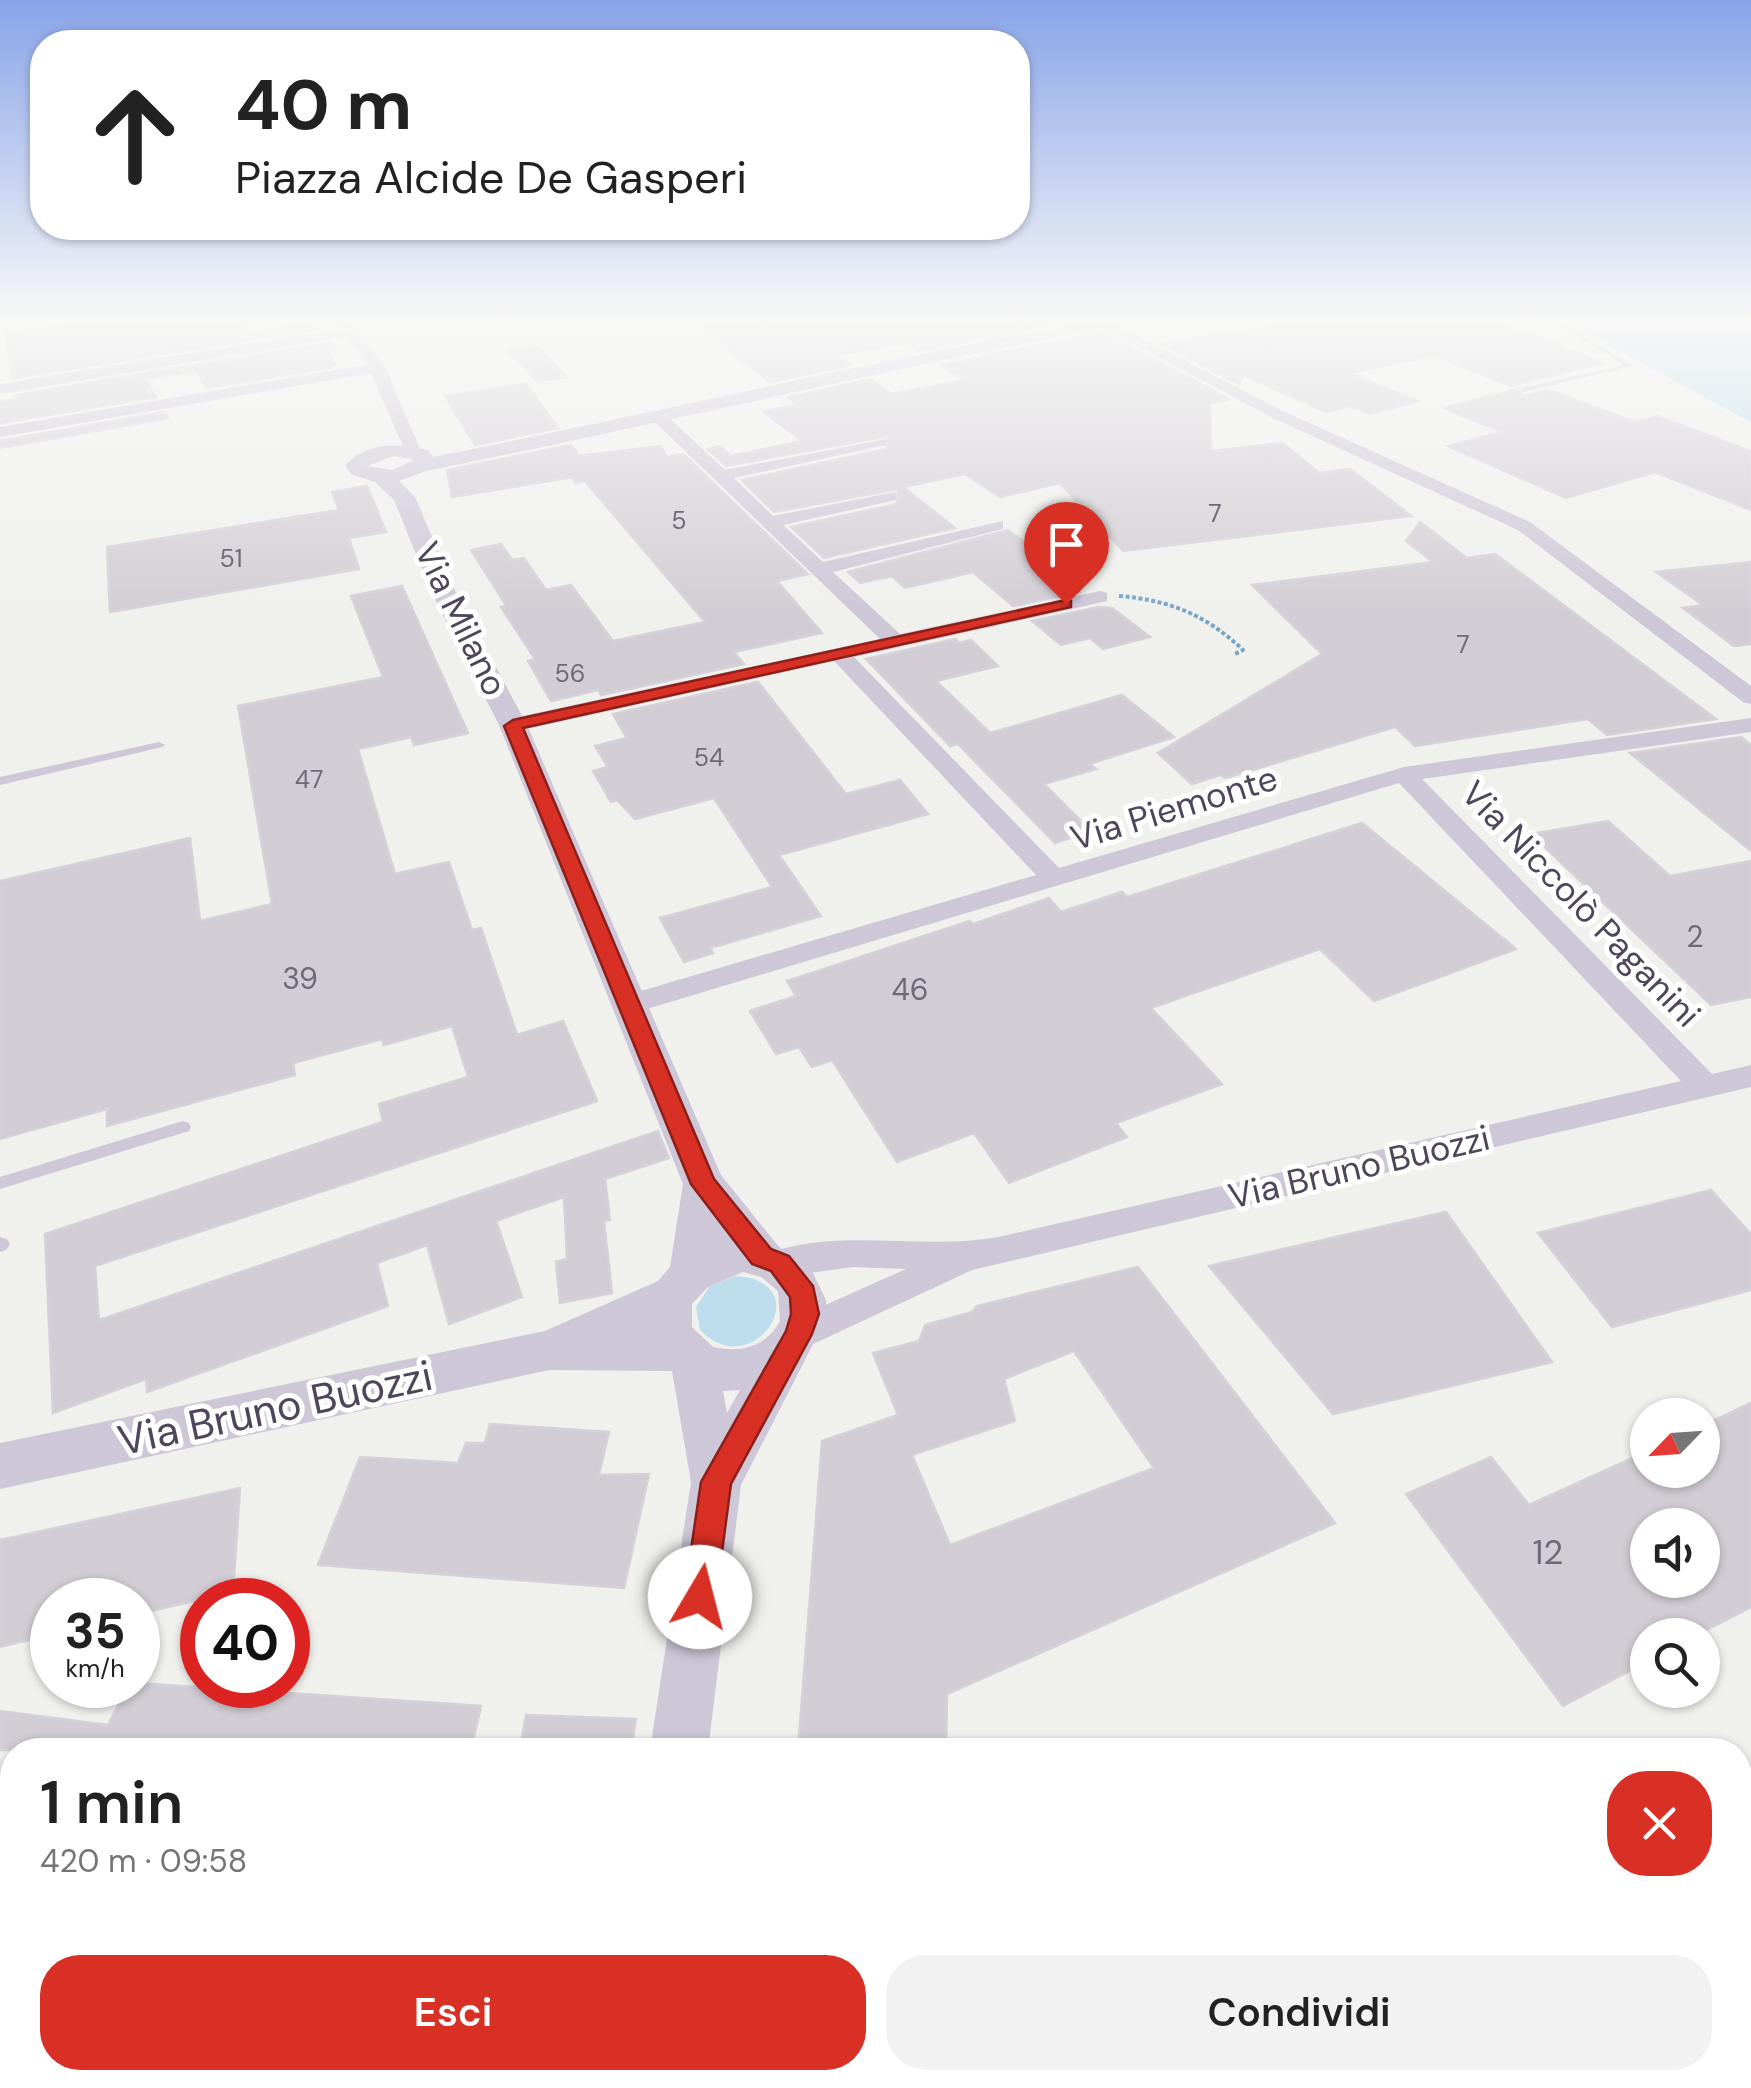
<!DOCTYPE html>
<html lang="it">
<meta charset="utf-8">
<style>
:root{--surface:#fff;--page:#f2f2f2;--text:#222;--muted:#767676;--accent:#d93025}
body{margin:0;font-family:"DM Sans",sans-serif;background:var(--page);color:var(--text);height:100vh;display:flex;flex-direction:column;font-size:38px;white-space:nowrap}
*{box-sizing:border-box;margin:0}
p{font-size:32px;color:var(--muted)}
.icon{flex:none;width:55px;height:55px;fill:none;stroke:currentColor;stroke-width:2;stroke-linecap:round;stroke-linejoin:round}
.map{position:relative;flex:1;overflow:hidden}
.sheet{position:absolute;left:0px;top:1738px;width:1752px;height:352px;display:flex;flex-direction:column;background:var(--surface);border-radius:40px 40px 0 0;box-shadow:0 2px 8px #0004}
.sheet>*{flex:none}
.guide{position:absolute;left:30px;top:30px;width:1000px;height:210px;border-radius:40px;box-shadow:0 2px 8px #0004;background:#fff;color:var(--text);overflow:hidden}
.needle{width:65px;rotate:245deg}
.fabs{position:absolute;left:1630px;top:1398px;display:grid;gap:20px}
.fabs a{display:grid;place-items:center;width:90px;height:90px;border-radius:50%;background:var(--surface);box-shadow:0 2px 8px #0004;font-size:50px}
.speed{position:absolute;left:30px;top:1578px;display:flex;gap:20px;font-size:50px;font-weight:700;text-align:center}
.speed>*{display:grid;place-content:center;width:130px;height:130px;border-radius:50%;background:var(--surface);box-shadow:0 2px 8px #0004;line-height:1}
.speed small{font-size:25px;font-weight:400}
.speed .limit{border:15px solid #d22;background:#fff;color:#111}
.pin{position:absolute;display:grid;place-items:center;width:85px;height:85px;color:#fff;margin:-102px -42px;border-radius:50% 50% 50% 0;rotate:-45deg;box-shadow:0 0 10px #0007}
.pin .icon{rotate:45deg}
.me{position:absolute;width:110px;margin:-55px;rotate:8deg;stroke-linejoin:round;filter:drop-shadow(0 0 8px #0008)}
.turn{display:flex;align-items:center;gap:35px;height:210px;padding:0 40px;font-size:45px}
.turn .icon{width:130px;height:130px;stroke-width:2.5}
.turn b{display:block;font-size:70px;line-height:85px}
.round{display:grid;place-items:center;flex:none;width:105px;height:105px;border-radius:40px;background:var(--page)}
.summary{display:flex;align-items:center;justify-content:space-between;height:170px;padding:0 40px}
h1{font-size:60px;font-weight:600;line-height:75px}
.action{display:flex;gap:20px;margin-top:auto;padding:20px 40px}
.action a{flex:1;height:115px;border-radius:40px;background:var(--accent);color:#fff;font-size:40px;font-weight:600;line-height:115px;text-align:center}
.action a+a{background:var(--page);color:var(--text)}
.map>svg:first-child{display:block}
</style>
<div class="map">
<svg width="1751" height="2088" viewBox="0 0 1751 2088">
<rect width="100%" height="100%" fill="#f0f0ed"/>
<!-- green -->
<g fill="#bdddec">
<path d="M1566 322H1751V422Z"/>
<path d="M735 1276C821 1281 754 1386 700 1330L696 1307 710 1286Z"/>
</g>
<!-- building -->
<g fill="#d2cdd4" stroke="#d6d1d9" stroke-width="2.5" fill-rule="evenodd">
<path d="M85 322H248L249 331 310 322 317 329 13 378 5 332Z"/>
<path d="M694 322H1067L919 351 905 343 836 355 851 365 770 382Z"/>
<path d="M1288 322H1500L1603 363 1510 386 1435 355 1350 373 1417 401 1370 414 1351 406 1325 412 1244 375 1239 384 1162 344Z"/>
<path d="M1103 332 1229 399 1210 404 1211 451 1283 443 1319 473 1350 469 1411 516 1123 551 1060 483 1000 497 965 474 903 487 955 528 824 558 791 527 897 504 898 489 774 512 742 480 887 449 888 436 726 466 708 449 720 446 731 456 802 441 763 411 797 405 789 397 871 379 892 394 965 380 941 365Z"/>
<path d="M329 343 334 349 325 350 336 365 331 367 207 388 197 371 146 379 156 397 0 423V402L17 399 16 395Z"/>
<path d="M537 346 567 377 537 381 508 350Z"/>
<path d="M526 384 558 428 475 445 445 396Z"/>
<path d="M1518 389 1523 396 1549 390 1635 422 1657 416 1751 451V510L1655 472 1566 498 1448 446 1502 432 1444 408Z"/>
<path d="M165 412 168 418 0 448V441Z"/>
<path d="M571 445 579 456 660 446 667 457 683 454 808 574 777 581 822 633 734 652 744 664 601 695 598 690 551 701 528 661 535 659 501 607 506 605 471 550 501 544 512 560 524 558 546 590 571 585 613 641 705 622 585 481 575 483 573 477 452 497 447 470Z"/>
<path d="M367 486 386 532 349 538 359 569 110 612 107 547 339 510 332 492Z"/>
<path d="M1420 522 1467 558 1495 554 1716 719 1607 735 1588 719 1415 746 1395 727 1226 778 1220 775 1192 784 1158 753 1322 654 1252 585 1433 562 1406 541Z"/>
<path d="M1008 530 1046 558 1038 560 1079 592 1013 606 973 572 905 588 892 576 860 583 848 572Z"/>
<path d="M1751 562V644L1734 646 1683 608 1703 605 1656 572Z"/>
<path d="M402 586 468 733 414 745 411 737 358 749 395 874 449 862 472 930 481 928 517 1035 563 1021 597 1101 95 1266 99 1320 658 1131 669 1158 605 1179 610 1220 604 1221 612 1293 560 1303 556 1262 567 1259 564 1197 496 1221 522 1297 449 1324 427 1245 377 1263 388 1306 147 1392 146 1379 53 1413 45 1234 383 1122 379 1104 468 1077 452 1026 384 1045 382 1039 293 1063 295 1075 107 1126V1109L0 1139V881L190 838 200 921 272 904 238 706 383 677 351 596Z"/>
<path d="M1099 607 1112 608 1150 637 1103 649 1090 638 1061 645 1032 621Z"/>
<path d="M955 639 959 643 971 640 998 666 936 681 990 733 1122 695 1174 737 1089 764 1096 769 1044 784 1091 831 1055 843 958 744 950 746 866 659Z"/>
<path d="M758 682 846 794 900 780 928 814 779 855 821 916 710 948 713 953 684 962 660 918 772 887 714 798 635 819 617 800 611 802 593 771 608 767 595 746 627 738 613 714Z"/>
<path d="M1741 737 1751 745V851L1630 753Z"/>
<path d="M1608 821 1670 876 1751 861V997L1711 1005 1531 834Z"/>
<path d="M1362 823 1516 949 1374 1001 1320 949 1151 1008 1222 1084 1116 1123 1127 1137 1009 1183 974 1133 897 1162 832 1060 812 1067 799 1047 776 1054 750 1011 796 996 787 981 970 921 973 924 1049 898 1061 912 1122 892 1127 897Z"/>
<path d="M1711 1190 1751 1234V1290L1612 1327 1538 1233Z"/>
<path d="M1446 1212 1552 1362 1333 1414 1209 1266Z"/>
<path d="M1138 1267 1335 1523 947 1694 946 1750H798L822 1441 898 1415 873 1353 919 1341 925 1325 972 1312 977 1306ZM1074 1351 1154 1468 950 1545 912 1455 1015 1421 1004 1379Z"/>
<path d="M1751 1403V1607L1697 1635H1648V1661L1563 1706 1406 1494 1491 1457 1529 1505 1648 1451V1470H1702V1426ZM1648 1525H1702V1580H1648Z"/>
<path d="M490 1424 609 1432 599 1475 649 1474 624 1588 318 1565 360 1457 458 1463 466 1443H485Z"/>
<path d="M240 1488 233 1592 138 1614V1600H52V1634L0 1647V1540Z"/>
<path d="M138 1683 481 1706 471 1750H0V1711L108 1725 129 1685Z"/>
<path d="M526 1715 636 1719 631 1750H520Z"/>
</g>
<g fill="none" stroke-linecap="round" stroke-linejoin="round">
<!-- path -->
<path stroke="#77a5c8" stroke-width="4" stroke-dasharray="4 2.5" stroke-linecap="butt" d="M1119 596C1170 600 1206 615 1243 650L1235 654"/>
<!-- service -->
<g fill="#cdc7d7" fill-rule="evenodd">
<path d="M1553 322H1560L1634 366 1522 392V388L1624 365Z"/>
<path d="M159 742 165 745 163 747 0 785V777Z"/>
<path d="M183 1121 189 1123 191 1127 189 1131 0 1189V1177Z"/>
<path d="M0 1237 7 1239 10 1244 6 1250 0 1252Z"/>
</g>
<!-- minor -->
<g fill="#cdc7d7" fill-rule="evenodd">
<path d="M336 322H349L385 367 421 451 419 454 405 451 371 373 0 437V427L367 365 347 336 0 394V384L341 329Z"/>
<path d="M1110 322 1285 412 1530 522 1751 686V704L1743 702 1518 530 1273 418 1095 323Z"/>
<path d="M654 415H666L725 470 886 439V445L734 478 773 516 896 492V500L783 525 823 562 1003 521V529L833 572 900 634 1100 591 1107 593V601L854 657 1059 868 1404 767 1751 718V732L1422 779 1712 1074 1751 1065V1087L972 1270 811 1345 798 1350 785 1345 780 1334 785 1323 906 1269 853 1267 780 1277 768 1273 763 1263 768 1253C842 1227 922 1251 998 1237L1681 1081 1399 783 637 1012H617L612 1005 617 998 1036 875 834 661 513 732 505 730 502 725 513 718 880 639 654 421Z"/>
<path d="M12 2051V2078H258L262 2088H0V2057Z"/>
<path d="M1581 2078H1637L1641 2088H1585Z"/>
</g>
<!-- tertiary -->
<g fill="#cdc7d7" fill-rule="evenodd">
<path d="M1084 322H1116L1108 327C880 371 654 425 426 471L399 481 415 497 455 591 527 725 721 1175 779 1247 810 1267 826 1300 825 1321 741 1485 708 1750H650L691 1482 672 1371 549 1370 0 1489V1443L545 1331 658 1281 670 1267 683 1184 499 725 431 591 394 500 375 482 351 474 345 466C365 441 400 443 428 450L433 457C650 414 866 363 1084 322ZM394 456 414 460 393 470 367 466ZM743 1272 761 1277 778 1291 780 1321C766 1347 741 1353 713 1347L692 1327V1304L708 1287ZM740 1390 727 1413 723 1391Z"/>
<path d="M1751 1858V1921L1740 1926V1863Z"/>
<path d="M601 2078H667L666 2088H598Z"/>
<path d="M1303 2078H1392L1388 2088H1298Z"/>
</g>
</g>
<!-- sky -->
<linearGradient id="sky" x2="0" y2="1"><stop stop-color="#88a4e8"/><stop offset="0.52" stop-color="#f8f8f7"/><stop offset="1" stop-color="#f8f8f7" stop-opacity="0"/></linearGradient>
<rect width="1751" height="614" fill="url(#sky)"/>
<!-- route -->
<path fill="#d93025" stroke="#8d1f18" stroke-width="2.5" d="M1066 600 1071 601V607L523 728 714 1179 771 1249 789 1256 813 1286 819 1314 812 1334 731 1484 716 1597 711 1608 700 1613 689 1608 684 1597 701 1482 786 1331 791 1314 790 1297 771 1271 752 1264 691 1184 504 726 513 720Z"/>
<g text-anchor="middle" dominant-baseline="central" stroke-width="10" stroke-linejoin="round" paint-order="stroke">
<!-- far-number labels -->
<g font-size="25" fill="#6f6878">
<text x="1215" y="513">7</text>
<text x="679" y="520">5</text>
<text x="231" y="558">51</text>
<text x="1463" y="644">7</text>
<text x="570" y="673">56</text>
<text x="709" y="757">54</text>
<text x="309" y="779">47</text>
</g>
<!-- number labels -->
<g font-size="30" fill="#6f6878">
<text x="1695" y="936">2</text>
<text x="300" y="978">39</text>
<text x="910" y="989">46</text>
</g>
<!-- street labels -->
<g font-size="35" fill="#4e465a" stroke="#fff">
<text transform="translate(461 619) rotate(64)">Via Milano</text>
<text transform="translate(1174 808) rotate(-17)">Via Piemonte</text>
<text transform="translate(1581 904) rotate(46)">Via Niccolò Paganini</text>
<text transform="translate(1359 1167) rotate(-13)">Via Bruno Buozzi</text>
</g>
<!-- near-number labels -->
<g font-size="35" fill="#6f6878">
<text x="1548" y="1552">12</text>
</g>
<!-- near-street labels -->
<g font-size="42" fill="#4e465a" stroke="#fff">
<text transform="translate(275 1408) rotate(-12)">Via Bruno Buozzi</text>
</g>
</g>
</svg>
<div class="fabs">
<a><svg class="needle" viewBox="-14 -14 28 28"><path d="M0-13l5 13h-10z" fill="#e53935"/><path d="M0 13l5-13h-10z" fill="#767676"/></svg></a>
<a><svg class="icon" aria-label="sound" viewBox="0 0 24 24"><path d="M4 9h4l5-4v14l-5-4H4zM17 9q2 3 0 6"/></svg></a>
<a><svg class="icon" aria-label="search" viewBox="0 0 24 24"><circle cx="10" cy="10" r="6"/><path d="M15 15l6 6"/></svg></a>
</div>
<div class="speed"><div>35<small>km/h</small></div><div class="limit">40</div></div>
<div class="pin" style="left:1066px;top:604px;background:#d93025"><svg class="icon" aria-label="arrive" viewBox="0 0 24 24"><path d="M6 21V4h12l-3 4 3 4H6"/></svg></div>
<svg class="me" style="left:700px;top:1597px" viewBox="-20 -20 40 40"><circle r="19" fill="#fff"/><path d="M0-13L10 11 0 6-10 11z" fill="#d93025"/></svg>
<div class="guide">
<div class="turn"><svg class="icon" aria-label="ahead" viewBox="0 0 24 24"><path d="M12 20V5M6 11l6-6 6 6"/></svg><div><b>40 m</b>Piazza Alcide De Gasperi</div></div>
</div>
<section class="sheet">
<div class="summary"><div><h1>1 min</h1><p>420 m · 09:58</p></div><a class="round" style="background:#d93025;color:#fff"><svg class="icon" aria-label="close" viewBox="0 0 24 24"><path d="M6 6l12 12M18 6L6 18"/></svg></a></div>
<div class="action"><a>Esci</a><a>Condividi</a></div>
</section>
</div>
